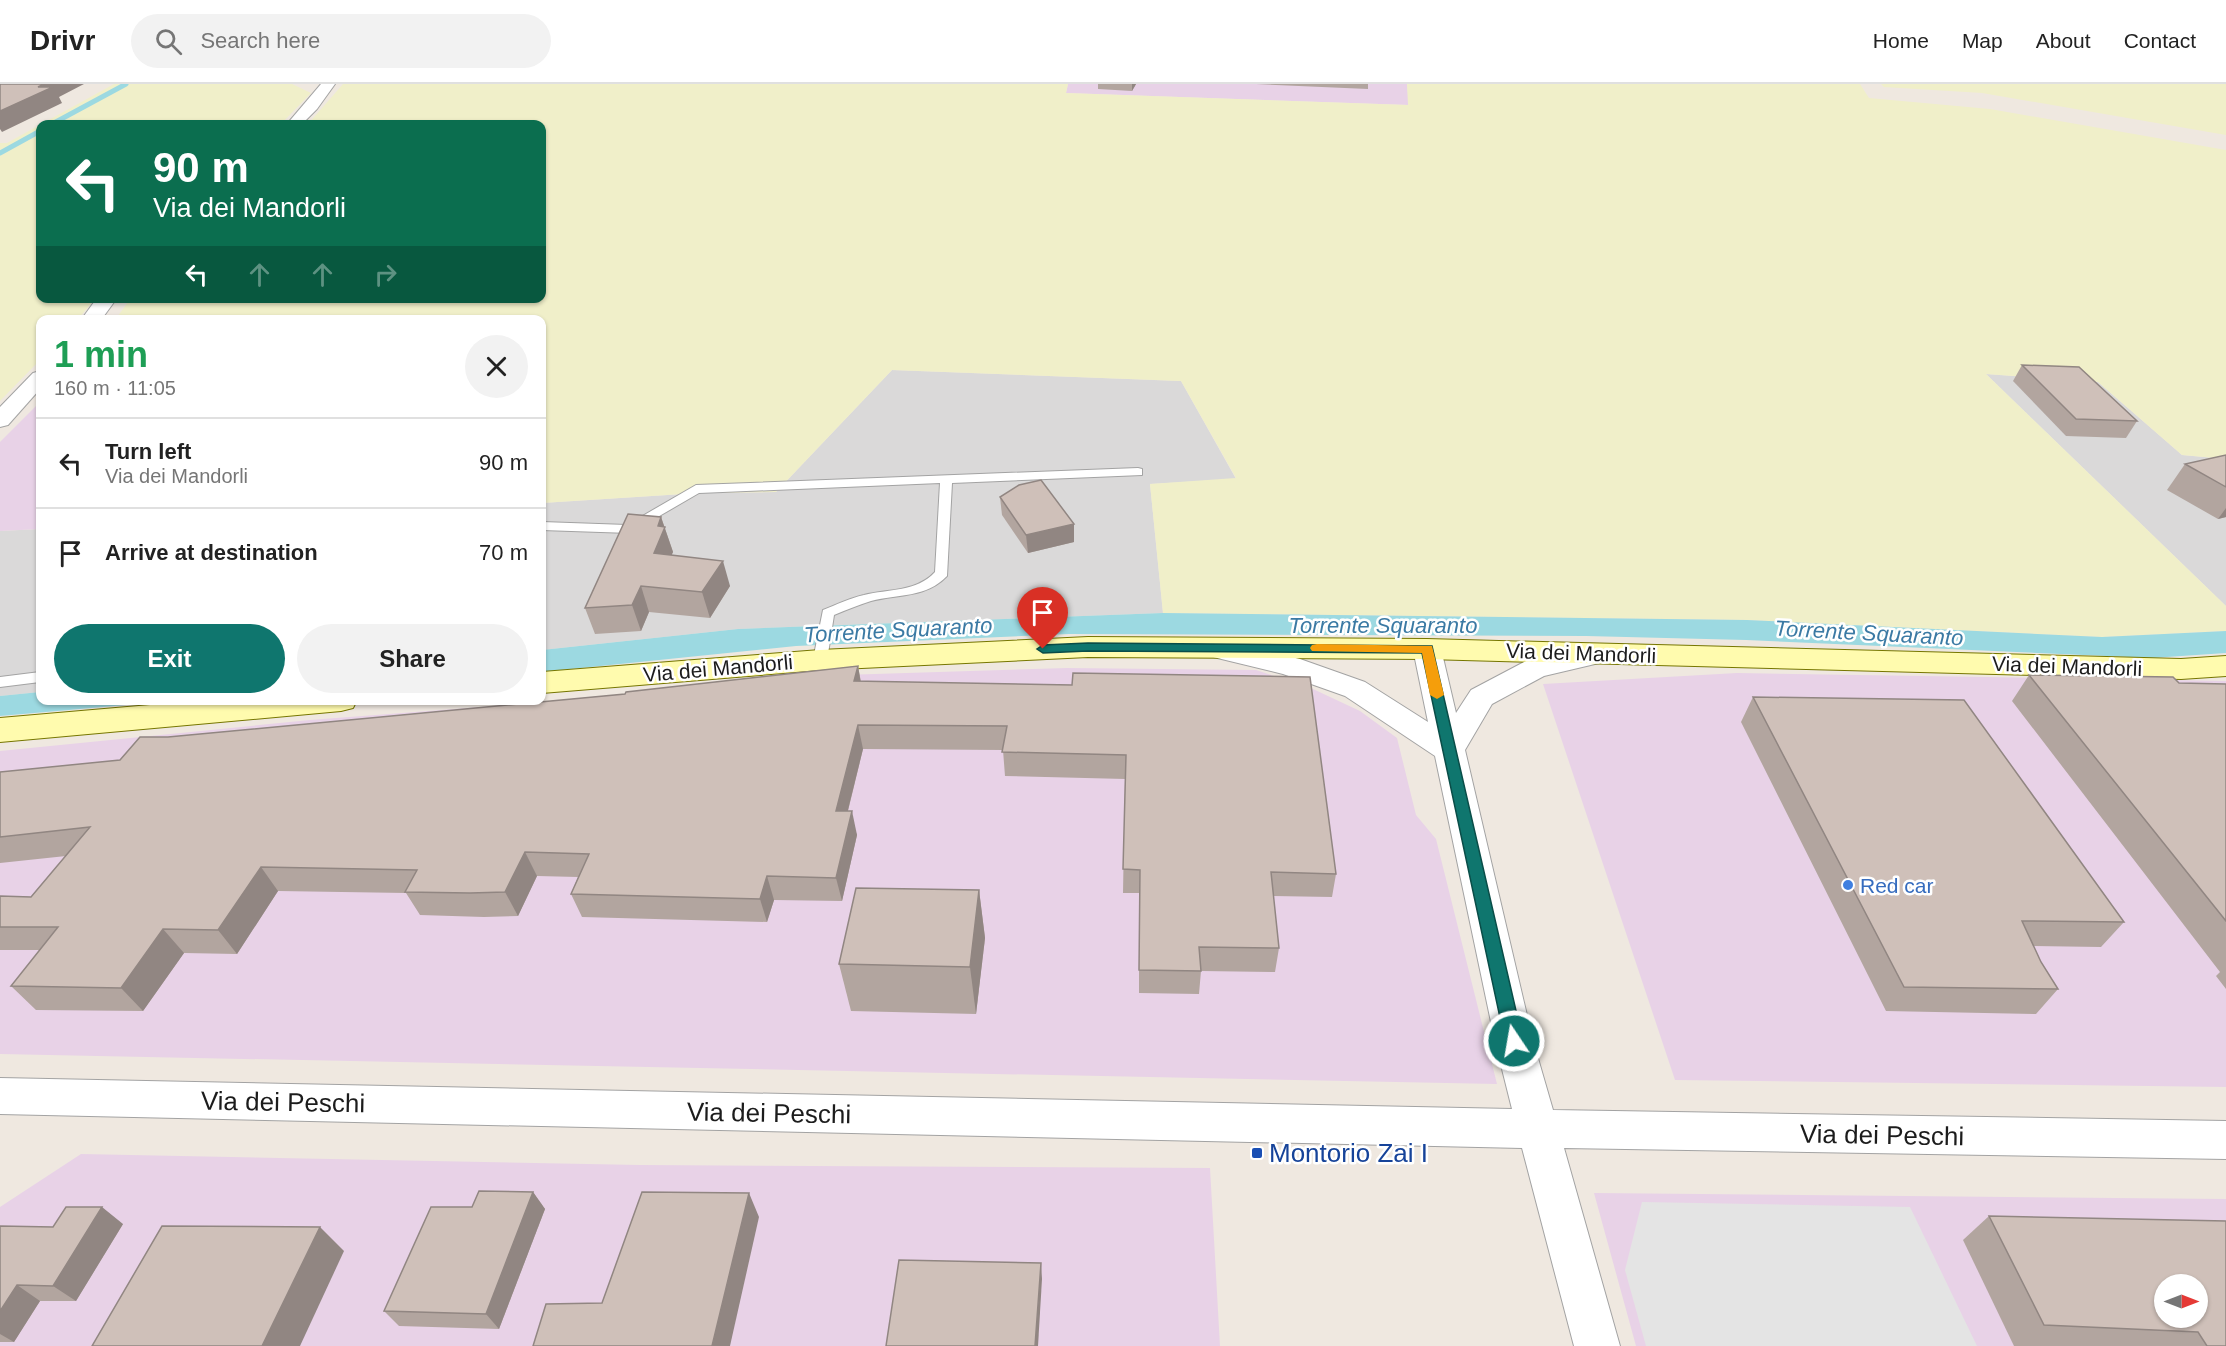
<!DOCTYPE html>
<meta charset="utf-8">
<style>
:root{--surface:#fff;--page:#f2f2f2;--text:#222;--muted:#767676;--line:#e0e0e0;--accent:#0f766e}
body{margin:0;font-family:Arial,sans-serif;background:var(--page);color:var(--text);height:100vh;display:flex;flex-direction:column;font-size:22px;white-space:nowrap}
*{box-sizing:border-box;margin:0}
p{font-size:20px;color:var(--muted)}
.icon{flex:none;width:33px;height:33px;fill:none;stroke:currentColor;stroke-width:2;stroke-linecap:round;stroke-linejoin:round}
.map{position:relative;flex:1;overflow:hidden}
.drawer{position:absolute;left:36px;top:231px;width:510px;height:390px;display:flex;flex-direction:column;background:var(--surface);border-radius:12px;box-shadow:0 2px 4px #0004}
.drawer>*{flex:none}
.banner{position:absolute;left:36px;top:36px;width:510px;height:183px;border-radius:12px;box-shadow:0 2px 4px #0004;background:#0b6e4f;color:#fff;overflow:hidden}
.needle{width:39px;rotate:90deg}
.tools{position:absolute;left:2154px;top:1190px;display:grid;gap:12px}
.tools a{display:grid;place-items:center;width:54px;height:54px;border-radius:50%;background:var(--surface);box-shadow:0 2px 4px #0004;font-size:30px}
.pin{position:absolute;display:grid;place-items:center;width:51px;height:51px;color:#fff;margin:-62px -26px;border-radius:50% 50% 50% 0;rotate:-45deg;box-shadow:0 0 6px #0007}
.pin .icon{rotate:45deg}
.me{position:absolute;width:66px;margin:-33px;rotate:348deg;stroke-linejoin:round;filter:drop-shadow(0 0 4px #0008)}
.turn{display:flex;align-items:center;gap:21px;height:126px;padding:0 18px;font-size:27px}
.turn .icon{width:78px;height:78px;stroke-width:2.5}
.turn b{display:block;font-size:42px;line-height:51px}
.lanes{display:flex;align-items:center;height:57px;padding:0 18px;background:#0003;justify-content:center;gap:30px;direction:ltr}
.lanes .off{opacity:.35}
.round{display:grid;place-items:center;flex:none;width:63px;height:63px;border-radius:32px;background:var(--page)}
.overview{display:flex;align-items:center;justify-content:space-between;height:102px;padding:0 18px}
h1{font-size:36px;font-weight:700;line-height:45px;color:#1e9e55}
.action{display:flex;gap:12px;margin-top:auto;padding:12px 18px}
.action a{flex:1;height:69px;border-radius:36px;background:var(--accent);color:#fff;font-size:24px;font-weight:700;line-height:69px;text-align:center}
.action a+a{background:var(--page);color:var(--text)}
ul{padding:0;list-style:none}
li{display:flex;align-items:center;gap:18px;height:90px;padding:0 18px;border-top:2px solid var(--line)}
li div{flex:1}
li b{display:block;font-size:22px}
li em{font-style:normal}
header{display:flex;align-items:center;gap:36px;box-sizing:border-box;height:84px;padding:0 30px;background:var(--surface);border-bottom:2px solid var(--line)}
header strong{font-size:28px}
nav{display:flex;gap:33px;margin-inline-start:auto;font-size:21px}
.search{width:420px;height:54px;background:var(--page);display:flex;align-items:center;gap:15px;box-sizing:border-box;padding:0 21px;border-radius:33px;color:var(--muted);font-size:22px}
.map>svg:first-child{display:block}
</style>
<header>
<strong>Drivr</strong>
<div class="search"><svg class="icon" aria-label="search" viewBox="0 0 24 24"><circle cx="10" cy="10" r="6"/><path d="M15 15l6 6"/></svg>Search here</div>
<nav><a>Home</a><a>Map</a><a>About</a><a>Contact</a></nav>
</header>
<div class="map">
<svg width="2226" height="1262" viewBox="0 0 2226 1262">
<rect width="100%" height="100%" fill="#efe8e0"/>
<!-- residential -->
<g fill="#dad9d9">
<path d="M892 286 1181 297 1236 395 1150 400 1163 529 738 545 542 566V419L699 409 776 408Z"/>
<path d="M1986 290 2098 298 2182 371 2226 375V522Z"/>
<path d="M40 445V608L0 612V447Z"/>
</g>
<!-- industrial -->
<g fill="#e8d2e7" fill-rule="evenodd">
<path d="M1068 0H1407L1409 21 1066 9Z"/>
<path d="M40 318V445L0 447V358Z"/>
<path d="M1067 584 1256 586 1313 605 1360 627 1397 654 1416 731 1436 755 1497 1000 0 970V667L310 636 585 615 811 592Z"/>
<path d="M1737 589 2226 597V1003L1675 996 1543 600Z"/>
<path d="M81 1070 640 1081 1210 1084 1220 1262H0V1123Z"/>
<path d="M1594 1109 2226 1115V1262H1636ZM2164 1200H2198V1233H2164Z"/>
</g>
<!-- farmland -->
<g fill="#f0efc9">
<path d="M114 0H292L311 9 281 40H40V214L95 215 78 235 40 236V276L0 317V59H7Z"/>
<path d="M343 0H1068L1066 9 1408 21 1407 0H1860L1869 14 1990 25 2226 66V375L2182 371 2098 298 1986 290 2226 522V547L2102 553 1747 536 1163 529 1150 400 1236 394 1181 297 892 286 776 408 699 409 542 419V236H115L131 214H542V40H308Z"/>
<path d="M1881 0H2226V51L1982 9 1884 3Z"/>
</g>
<!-- parking -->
<path fill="#e4e4e4" d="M1642 1118 1910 1123 1977 1262H1646L1625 1186Z"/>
<!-- water -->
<g fill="#9cd9e1">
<path d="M1163 529 1747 536 2102 553 2226 547V569L2152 574 1746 556 1586 552 1069 550 796 562 542 588V566L738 545Z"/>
<path d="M40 608V616L172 617 0 632V612Z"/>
</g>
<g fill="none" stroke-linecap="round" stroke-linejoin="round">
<!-- stream -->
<g stroke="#9cd9e1" stroke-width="5">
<path d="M52 40 126 0"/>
<path d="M0 69 40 47"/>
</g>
<!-- lane casing -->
<g stroke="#a3a3a3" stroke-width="2">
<g id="lane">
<path d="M1138 384 1142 385V391L952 399 947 492C926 514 898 510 871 517 858 521 846 526 834 531L827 576 820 581 813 576 823 526C836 521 850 514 864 511 888 505 917 508 935 488L940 399 699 409 630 449 542 446V438L627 441 696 401Z"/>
<path d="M40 588V598L0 603V593Z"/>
</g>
</g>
<!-- street casing -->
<g stroke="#a3a3a3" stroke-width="2">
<g id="street">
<path d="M321 0H335L317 25 302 40H287Z"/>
<path d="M97 214H117L101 236H81Z"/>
<path d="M40 287V305L8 341 0 343V323L33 289Z"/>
<path d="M1215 556 1300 575 1365 598 1428 638 1413 565 1417 559 1427 556 1437 559 1441 565 1456 629 1471 606 1526 577 1602 561 1612 564 1616 570 1612 576 1544 592 1492 620 1465 666 1533 957 1553 1026 2226 1037V1075L1564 1064 1620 1262H1574L1522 1064 0 1030V994L1512 1025 1495 957 1435 672 1345 612 1283 590 1205 571 1201 565 1205 559Z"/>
</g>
</g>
<!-- secondary casing -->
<g stroke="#767600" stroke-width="2">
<g id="secondary">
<path d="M1088 553 1427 555 2181 575 2226 572V592L2181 595 1427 575 1088 573 820 586 542 609V588L820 566Z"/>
<path d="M208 616H357L353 624 341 627 0 658V634Z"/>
</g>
</g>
<!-- lane -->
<use href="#lane" fill="#fff" fill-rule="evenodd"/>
<!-- street -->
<use href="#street" fill="#fff" fill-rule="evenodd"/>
<!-- secondary -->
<use href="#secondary" fill="#fffbae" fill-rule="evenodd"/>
</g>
<!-- wall -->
<g fill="#b2a59f">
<path d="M1098 0H1136L1132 7 1098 5Z"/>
<path d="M1256 0H1368V5Z"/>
<path d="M2022 281 2137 337 2126 354 2066 352 2013 297Z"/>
<path d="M2226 371V433L2218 435 2167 406 2185 380Z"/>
<path d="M1000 413 1074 440V458L1028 469 1002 431Z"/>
<path d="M661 433 673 468 671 471 730 502 710 534 649 528 641 547 595 550 585 524Z"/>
<path d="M858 582 861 598 1072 601 1336 790 1332 813 1273 812 1279 864 1275 888 1201 887 1199 910 1139 909V809H1123L1125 695 1005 692 1003 666 863 665 848 727 857 751 842 817 774 816 767 838 582 833 571 810 578 793 537 792 518 832 484 833 420 831 406 809 278 807 237 870 184 869 143 927 36 926 11 902 40 866H0V812L31 813 66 772 0 779V688L120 676 168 653 625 610Z"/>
<path d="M2029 591 2179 599 2226 600V905L2216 892 2220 888 2012 617Z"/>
<path d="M1753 613 2124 838 2101 863 2033 862 2041 878 2058 905 2036 930 1886 927 1741 638Z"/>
<path d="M979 806 985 854 976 930 851 927 839 880Z"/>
<path d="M533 1108 545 1125 499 1245 399 1242 384 1227 472 1123Z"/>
<path d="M1989 1132 2226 1262H2014L1963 1156Z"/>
<path d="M123 1140 76 1217H40L14 1258H0V1142L53 1143Z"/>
</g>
<!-- shaded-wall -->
<g fill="#918682">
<path d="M44 0H84L59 13 62 19 2 48 0 45V27Z"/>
<path d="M1132 0H1136L1132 7Z"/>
<path d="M2226 424V433L2218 435Z"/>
<path d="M661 433 673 468 662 494 654 469 658 442Z"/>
<path d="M1074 440V458L1028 469 1026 451Z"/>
<path d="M723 477 730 502 710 534 702 508Z"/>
<path d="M641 502 649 528 641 547 632 521Z"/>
<path d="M858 582 862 606 854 597Z"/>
<path d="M858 641 863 665 842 750 836 727Z"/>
<path d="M852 727 857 751 842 817 836 794Z"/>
<path d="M525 768 537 792 518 832 505 808Z"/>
<path d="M261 783 278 807 237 870 218 846Z"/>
<path d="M767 792 774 816 767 838 760 815Z"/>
<path d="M979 806 985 854 976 930 970 883Z"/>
<path d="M163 845 184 869 143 927 121 904Z"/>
<path d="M533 1108 545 1125 499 1245 486 1230Z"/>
<path d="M749 1109 759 1133 730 1262H712Z"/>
<path d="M102 1123 123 1140 76 1217 53 1202Z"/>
<path d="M320 1143 344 1167 300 1262H262Z"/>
<path d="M1041 1179 1042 1195 1038 1262H1035Z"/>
<path d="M17 1201 40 1217 14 1258 0 1250V1227Z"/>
</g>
<!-- building -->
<g fill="#cfc0b9" stroke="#918682" stroke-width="1.5" fill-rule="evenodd">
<path d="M0 0H44L38 3H53L0 27Z"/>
<path d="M2022 281 2079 283 2137 337 2076 335Z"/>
<path d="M2226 371V403L2185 380Z"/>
<path d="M1041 396 1074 440 1026 451 1000 413 1019 401Z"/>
<path d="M628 430 661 433 658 442 665 443 654 469 723 477 702 508 641 502 632 521 585 524Z"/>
<path d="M858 582 854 597 1072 601 1073 589 1310 593 1336 790 1271 788 1279 864 1199 863 1201 887 1139 886 1140 786 1123 785 1126 671 1002 668 1007 642 858 641 836 727H852L836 794 767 792 760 815 571 810 589 770 525 768 505 808 470 809 405 808 417 786 261 783 218 846 163 845 121 904 11 902 58 843H0V812L31 813 90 743 0 753V688L120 676 140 653H168L625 610 626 608Z"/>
<path d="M2029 591 2173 593 2179 599 2226 600V837Z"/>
<path d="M1753 613 1964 616 2124 838 2022 837 2041 878 2058 905 1904 903Z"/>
<path d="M856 804 979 806 970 883 839 880Z"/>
<path d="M479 1107 533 1108 486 1230 384 1227 431 1123H472Z"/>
<path d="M642 1108 749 1109 712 1262H533L546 1220 602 1219Z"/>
<path d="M66 1123H102L53 1202 17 1201 0 1227V1142L53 1143Z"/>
<path d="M1989 1132 2226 1137V1262H2207L2198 1248 2044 1241ZM2164 1200H2198V1233H2164Z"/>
<path d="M162 1142 320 1143 262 1262H92Z"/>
<path d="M899 1176 1041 1179 1035 1262H886Z"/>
</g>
<!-- route -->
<path fill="#0f766e" stroke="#0a4d48" stroke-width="1.5" d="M1088 559 1432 562 1523 957 1520 963 1514 965 1508 963 1505 957 1422 569 1088 567 1043 569 1037 565 1043 561Z"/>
<!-- slow -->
<path fill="#f59e0b" d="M1317 560 1432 562 1444 611 1437 615 1430 611 1422 569 1312 567 1310 564 1312 561Z"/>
<!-- markers -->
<circle fill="#3f7fe0" stroke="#fff" stroke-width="2" cx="1848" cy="801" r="6"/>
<rect fill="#1a4fb4" stroke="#fff" stroke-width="2" x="1251" y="1063" width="12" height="12" rx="3"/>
<g text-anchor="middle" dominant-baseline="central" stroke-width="5" stroke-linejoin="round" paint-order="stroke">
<!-- street labels -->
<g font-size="21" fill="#1c1c1c" stroke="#fff">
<text transform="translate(1581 569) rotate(2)">Via dei Mandorli</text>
<text transform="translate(2067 582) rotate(2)">Via dei Mandorli</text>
<text transform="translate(718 584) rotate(-5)">Via dei Mandorli</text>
</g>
<!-- shop labels -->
<g font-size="21" fill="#366cbe" stroke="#fff" text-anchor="start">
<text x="1860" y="801">Red car</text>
</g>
<!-- water labels -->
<g font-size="22" font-style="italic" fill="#3b7aa4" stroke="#fff">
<text x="1383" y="541">Torrente Squaranto</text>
<text transform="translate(898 546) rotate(-3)">Torrente Squaranto</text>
<text transform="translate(1869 549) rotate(3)">Torrente Squaranto</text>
</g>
<!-- near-street labels -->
<g font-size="26" fill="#1c1c1c" stroke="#fff">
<text transform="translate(283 1018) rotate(1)">Via dei Peschi</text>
<text transform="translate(769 1029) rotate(1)">Via dei Peschi</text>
<text transform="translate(1882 1051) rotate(1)">Via dei Peschi</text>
</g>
<!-- near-transit labels -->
<g font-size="26" fill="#164399" stroke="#fff" text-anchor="start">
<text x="1269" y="1069">Montorio Zai I</text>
</g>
</g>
</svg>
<div class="tools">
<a><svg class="needle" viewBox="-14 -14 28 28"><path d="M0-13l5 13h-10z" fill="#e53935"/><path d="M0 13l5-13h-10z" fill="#767676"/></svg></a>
</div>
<div class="pin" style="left:1043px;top:565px;background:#d93025"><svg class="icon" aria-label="arrive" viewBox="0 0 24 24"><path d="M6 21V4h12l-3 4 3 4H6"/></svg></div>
<svg class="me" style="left:1514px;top:957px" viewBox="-20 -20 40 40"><circle r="17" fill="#0f766e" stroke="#fff" stroke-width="3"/><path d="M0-11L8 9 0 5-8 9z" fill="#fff"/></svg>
<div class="banner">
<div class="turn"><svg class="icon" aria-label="left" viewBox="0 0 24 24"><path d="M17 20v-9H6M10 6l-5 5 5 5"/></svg><div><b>90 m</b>Via dei Mandorli</div></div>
<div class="lanes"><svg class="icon" aria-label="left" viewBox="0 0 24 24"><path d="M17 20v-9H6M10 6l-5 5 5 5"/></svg><svg class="icon off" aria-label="ahead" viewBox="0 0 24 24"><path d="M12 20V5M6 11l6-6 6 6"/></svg><svg class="icon off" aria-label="ahead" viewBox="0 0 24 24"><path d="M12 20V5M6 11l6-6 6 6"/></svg><svg class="icon off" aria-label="right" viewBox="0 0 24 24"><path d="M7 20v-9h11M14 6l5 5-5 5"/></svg></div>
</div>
<section class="drawer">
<div class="overview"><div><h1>1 min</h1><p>160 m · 11:05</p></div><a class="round"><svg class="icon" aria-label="close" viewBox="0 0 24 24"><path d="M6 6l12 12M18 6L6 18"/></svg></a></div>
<ul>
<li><svg class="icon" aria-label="left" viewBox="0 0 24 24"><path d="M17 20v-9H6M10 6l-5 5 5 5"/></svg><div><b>Turn left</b><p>Via dei Mandorli</p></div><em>90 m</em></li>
<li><svg class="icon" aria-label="arrive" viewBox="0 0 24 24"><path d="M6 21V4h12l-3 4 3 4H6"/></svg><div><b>Arrive at destination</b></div><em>70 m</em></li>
</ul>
<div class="action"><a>Exit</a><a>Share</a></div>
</section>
</div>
